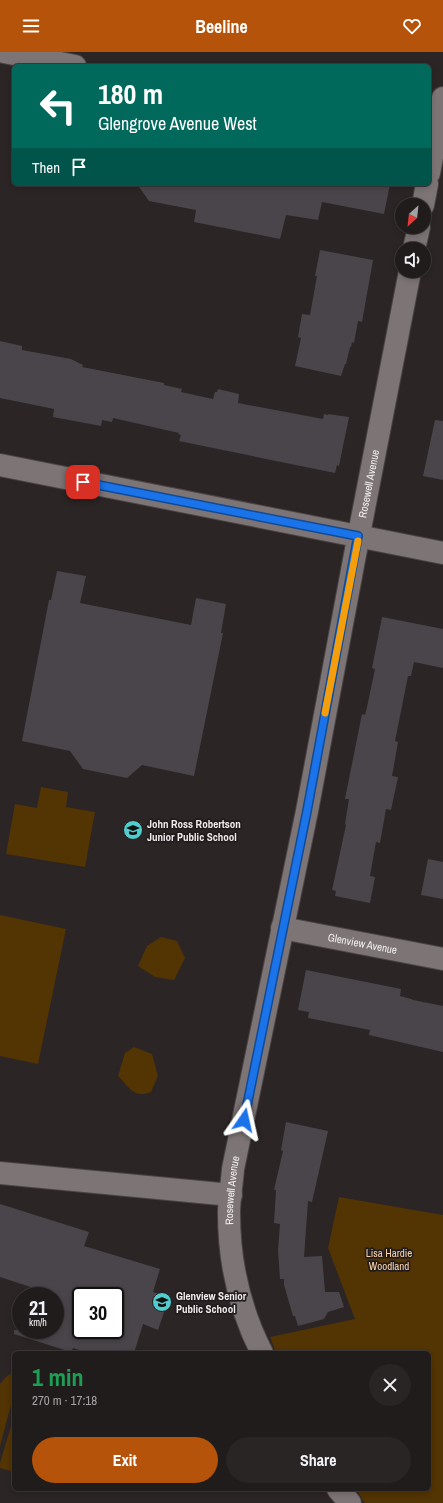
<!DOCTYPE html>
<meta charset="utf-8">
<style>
:root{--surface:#211c1c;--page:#292525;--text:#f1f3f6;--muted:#a2a1a3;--line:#3e3a3b;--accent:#b45309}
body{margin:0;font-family:"Archivo Narrow",sans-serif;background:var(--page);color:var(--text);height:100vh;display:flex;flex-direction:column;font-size:15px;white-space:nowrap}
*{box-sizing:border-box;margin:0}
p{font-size:13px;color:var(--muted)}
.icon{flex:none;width:22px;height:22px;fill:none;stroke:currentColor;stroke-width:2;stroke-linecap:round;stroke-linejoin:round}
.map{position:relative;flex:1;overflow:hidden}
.sheet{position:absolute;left:12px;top:1299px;width:419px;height:140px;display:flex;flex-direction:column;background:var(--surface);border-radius:6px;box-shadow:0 2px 6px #0003,0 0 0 1px var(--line)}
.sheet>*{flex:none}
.banner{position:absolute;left:12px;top:12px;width:419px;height:122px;border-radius:6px;box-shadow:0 2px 6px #0003,0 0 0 1px var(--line);background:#00695c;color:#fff;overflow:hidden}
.needle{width:26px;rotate:207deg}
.fabs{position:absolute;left:395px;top:146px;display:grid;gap:8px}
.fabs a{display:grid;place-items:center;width:36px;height:36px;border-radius:50%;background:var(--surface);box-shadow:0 2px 6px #0003,0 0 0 1px var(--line);font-size:20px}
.speed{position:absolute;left:12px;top:1235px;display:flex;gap:8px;font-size:20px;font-weight:700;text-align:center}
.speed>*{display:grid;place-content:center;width:52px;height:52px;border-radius:50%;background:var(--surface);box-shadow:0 2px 6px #0003,0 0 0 1px var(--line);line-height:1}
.speed small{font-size:10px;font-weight:400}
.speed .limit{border:2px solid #111;border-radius:6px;background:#fff;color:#111}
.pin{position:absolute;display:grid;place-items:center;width:34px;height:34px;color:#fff;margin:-17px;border-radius:8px;box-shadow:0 2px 6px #0006}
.me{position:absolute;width:44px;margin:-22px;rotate:11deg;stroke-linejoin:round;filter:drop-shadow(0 0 3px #0008)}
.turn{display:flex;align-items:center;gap:14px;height:84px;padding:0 20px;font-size:18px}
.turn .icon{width:52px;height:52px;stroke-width:2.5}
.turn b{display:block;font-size:28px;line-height:34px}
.then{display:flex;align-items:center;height:38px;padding:0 20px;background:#0003;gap:8px;font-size:15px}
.round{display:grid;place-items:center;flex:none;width:42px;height:42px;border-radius:21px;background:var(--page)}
.overview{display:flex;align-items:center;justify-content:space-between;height:68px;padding:0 20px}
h1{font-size:24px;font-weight:700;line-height:30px;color:#1e9e55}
.cta{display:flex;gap:8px;margin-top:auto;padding:8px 20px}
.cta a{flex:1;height:46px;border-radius:24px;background:var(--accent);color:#fff;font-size:16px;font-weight:700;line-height:46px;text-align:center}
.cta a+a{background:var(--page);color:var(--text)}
header{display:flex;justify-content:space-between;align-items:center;height:52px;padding:0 20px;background:var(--accent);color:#fff;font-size:18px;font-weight:700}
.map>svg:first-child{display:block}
</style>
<header><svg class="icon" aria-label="menu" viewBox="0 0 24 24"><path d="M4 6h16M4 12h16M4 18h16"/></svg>Beeline<svg class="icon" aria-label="heart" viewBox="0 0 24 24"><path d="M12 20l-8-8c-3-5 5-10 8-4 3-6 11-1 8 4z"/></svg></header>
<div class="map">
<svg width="443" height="1451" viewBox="0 0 443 1451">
<rect width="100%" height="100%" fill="#2c2526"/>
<!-- green -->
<g fill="#533403">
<path d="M41 735 68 740 66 755 95 760 85 815 6 802 15 752 37 756Z"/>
<path d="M0 863 66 877 38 1012 0 1004Z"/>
<path d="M161 885 177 889 185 906 174 928 155 925 138 914 147 894Z"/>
<path d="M134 995 152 1002 158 1024 151 1040C134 1047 129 1035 118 1024L125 1001Z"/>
<path d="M339 1145 443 1163V1451H365L356 1437H429V1301H276L270 1285 355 1267 328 1196Z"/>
<path d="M13 1322H14V1342L0 1394V1332L8 1323Z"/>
<path d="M14 1364V1420L0 1416V1411Z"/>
</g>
<!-- building -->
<g fill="#4a454a" fill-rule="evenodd">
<path d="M137 132H390L384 162 322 150 318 168 286 163 280 187 194 170 196 158 149 149Z"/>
<path d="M320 198 373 208 362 270 358 269 354 291 352 290 351 295H350L346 312H345L341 324 295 314 301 286 298 285 302 262 310 263 317 224H315Z"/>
<path d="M0 289 22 294V298L71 307 83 313 82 315 164 331V333L182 337 181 340 213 347 215 340H217L218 337 239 342 238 351 323 367 324 362 328 363V362L349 365 339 414 337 413 335 421 179 389 181 383 178 382 179 381 113 366 112 370 102 368 101 374 53 365 54 357 0 346Z"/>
<path d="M435 368 443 369V428L423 424Z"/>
<path d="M57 519 86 524 80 551 191 573 196 546 226 552 221 581H223L194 724 142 713 127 726 83 717 70 699 22 689 49 548H51Z"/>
<path d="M382 565 443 577V616L414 610 411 624H408L395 689 398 690 392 724 398 725 391 758 386 757 380 791 376 790 370 824 375 825 370 851 335 844 336 839 332 838 346 773 345 772 349 747H345L362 662 365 663 367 655 375 617 372 616Z"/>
<path d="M428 807 443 810V847L421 843Z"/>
<path d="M306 918 401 937 400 944 411 947 413 948 443 954V1000L369 983 370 978 308 966 309 960 298 958Z"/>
<path d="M286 1070 328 1079 312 1150 308 1149 304 1205 322 1204 325 1240H339L344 1255 328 1260 324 1267 298 1274 295 1264H293L284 1233V1227H280L278 1198 280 1172 274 1171 276 1138H274L283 1099 281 1098Z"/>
<path d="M0 1152 89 1180 84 1194 160 1217 153 1240 169 1245 158 1278 143 1272 134 1301H89L73 1296 71 1300 14 1282V1278H55V1243L0 1225ZM81 1244H115V1278H81Z"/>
</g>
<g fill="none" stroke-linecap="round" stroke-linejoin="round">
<!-- minor casing -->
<g stroke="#494445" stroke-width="24">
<g id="minor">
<path d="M4 0 75 14"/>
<path d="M429 121 443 46"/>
<path d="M423 153 427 132"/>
<path d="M414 197 419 175"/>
<path d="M0 413 443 501"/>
<path id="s1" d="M282 876 443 907"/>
<path d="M0 1121 231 1143"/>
<path id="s2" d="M262 1301C240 1258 229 1209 229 1161 229 1146 232 1132 233 1117L307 759 354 508 410 219"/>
<path d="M338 1437 350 1451"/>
</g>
</g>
<!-- minor -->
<use href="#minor" stroke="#7c7475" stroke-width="22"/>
</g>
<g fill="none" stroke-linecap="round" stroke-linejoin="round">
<!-- route casing -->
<g stroke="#114b97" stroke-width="10">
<path id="route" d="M83 430 358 484 307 759 244 1068"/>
</g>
<!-- route -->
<use href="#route" stroke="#1a73e8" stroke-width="7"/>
<!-- slow -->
<path stroke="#f59e0b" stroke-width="7" d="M325 661 358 489"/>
</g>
<!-- icons -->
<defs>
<g id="school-disc" transform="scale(1)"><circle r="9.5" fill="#52cdcd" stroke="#221c1d"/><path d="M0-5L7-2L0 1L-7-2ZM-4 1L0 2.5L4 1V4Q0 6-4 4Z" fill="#111"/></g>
</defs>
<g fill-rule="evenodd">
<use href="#school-disc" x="133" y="778"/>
<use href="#school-disc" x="162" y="1250"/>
</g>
<g text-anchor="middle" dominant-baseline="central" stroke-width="3.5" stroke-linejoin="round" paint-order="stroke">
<!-- street labels -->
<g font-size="11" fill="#f1edee" stroke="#221c1d">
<text stroke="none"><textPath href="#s2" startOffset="888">Rosewell Avenue</textPath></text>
<text stroke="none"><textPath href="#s1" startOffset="82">Glenview Avenue</textPath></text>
<text stroke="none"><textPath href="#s2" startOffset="168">Rosewell Avenue</textPath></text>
</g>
<!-- poi labels -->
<g font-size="11" font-weight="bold" fill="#f1edee" stroke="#221c1d" text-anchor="start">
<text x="147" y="772">John Ross Robertson<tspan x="147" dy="13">Junior Public School</tspan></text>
<text x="176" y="1244">Glenview Senior<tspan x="176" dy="13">Public School</tspan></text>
</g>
<!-- park labels -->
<g font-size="11" fill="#f9d3a7" stroke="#221c1d">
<text x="389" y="1201">Lisa Hardie<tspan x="389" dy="13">Woodland</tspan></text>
</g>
</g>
</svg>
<div class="fabs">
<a><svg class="needle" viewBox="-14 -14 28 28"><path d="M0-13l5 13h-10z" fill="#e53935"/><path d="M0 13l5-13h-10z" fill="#a2a1a3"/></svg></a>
<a><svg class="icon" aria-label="sound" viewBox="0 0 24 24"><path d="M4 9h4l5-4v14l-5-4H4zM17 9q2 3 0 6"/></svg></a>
</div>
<div class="speed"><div>21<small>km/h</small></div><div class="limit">30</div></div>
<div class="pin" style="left:83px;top:430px;background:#d93025"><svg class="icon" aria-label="arrive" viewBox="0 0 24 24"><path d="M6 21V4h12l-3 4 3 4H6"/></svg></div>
<svg class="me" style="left:244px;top:1068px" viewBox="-20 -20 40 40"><path d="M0-17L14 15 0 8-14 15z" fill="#1a73e8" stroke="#fff" stroke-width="4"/></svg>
<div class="banner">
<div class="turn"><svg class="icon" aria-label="left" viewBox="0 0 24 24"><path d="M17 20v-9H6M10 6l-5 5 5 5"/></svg><div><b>180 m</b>Glengrove Avenue West</div></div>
<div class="then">Then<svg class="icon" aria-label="arrive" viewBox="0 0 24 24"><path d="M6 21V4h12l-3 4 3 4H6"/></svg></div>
</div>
<section class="sheet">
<div class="overview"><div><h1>1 min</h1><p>270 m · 17:18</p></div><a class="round"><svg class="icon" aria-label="close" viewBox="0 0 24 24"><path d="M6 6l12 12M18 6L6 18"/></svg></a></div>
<div class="cta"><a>Exit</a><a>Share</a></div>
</section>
</div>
